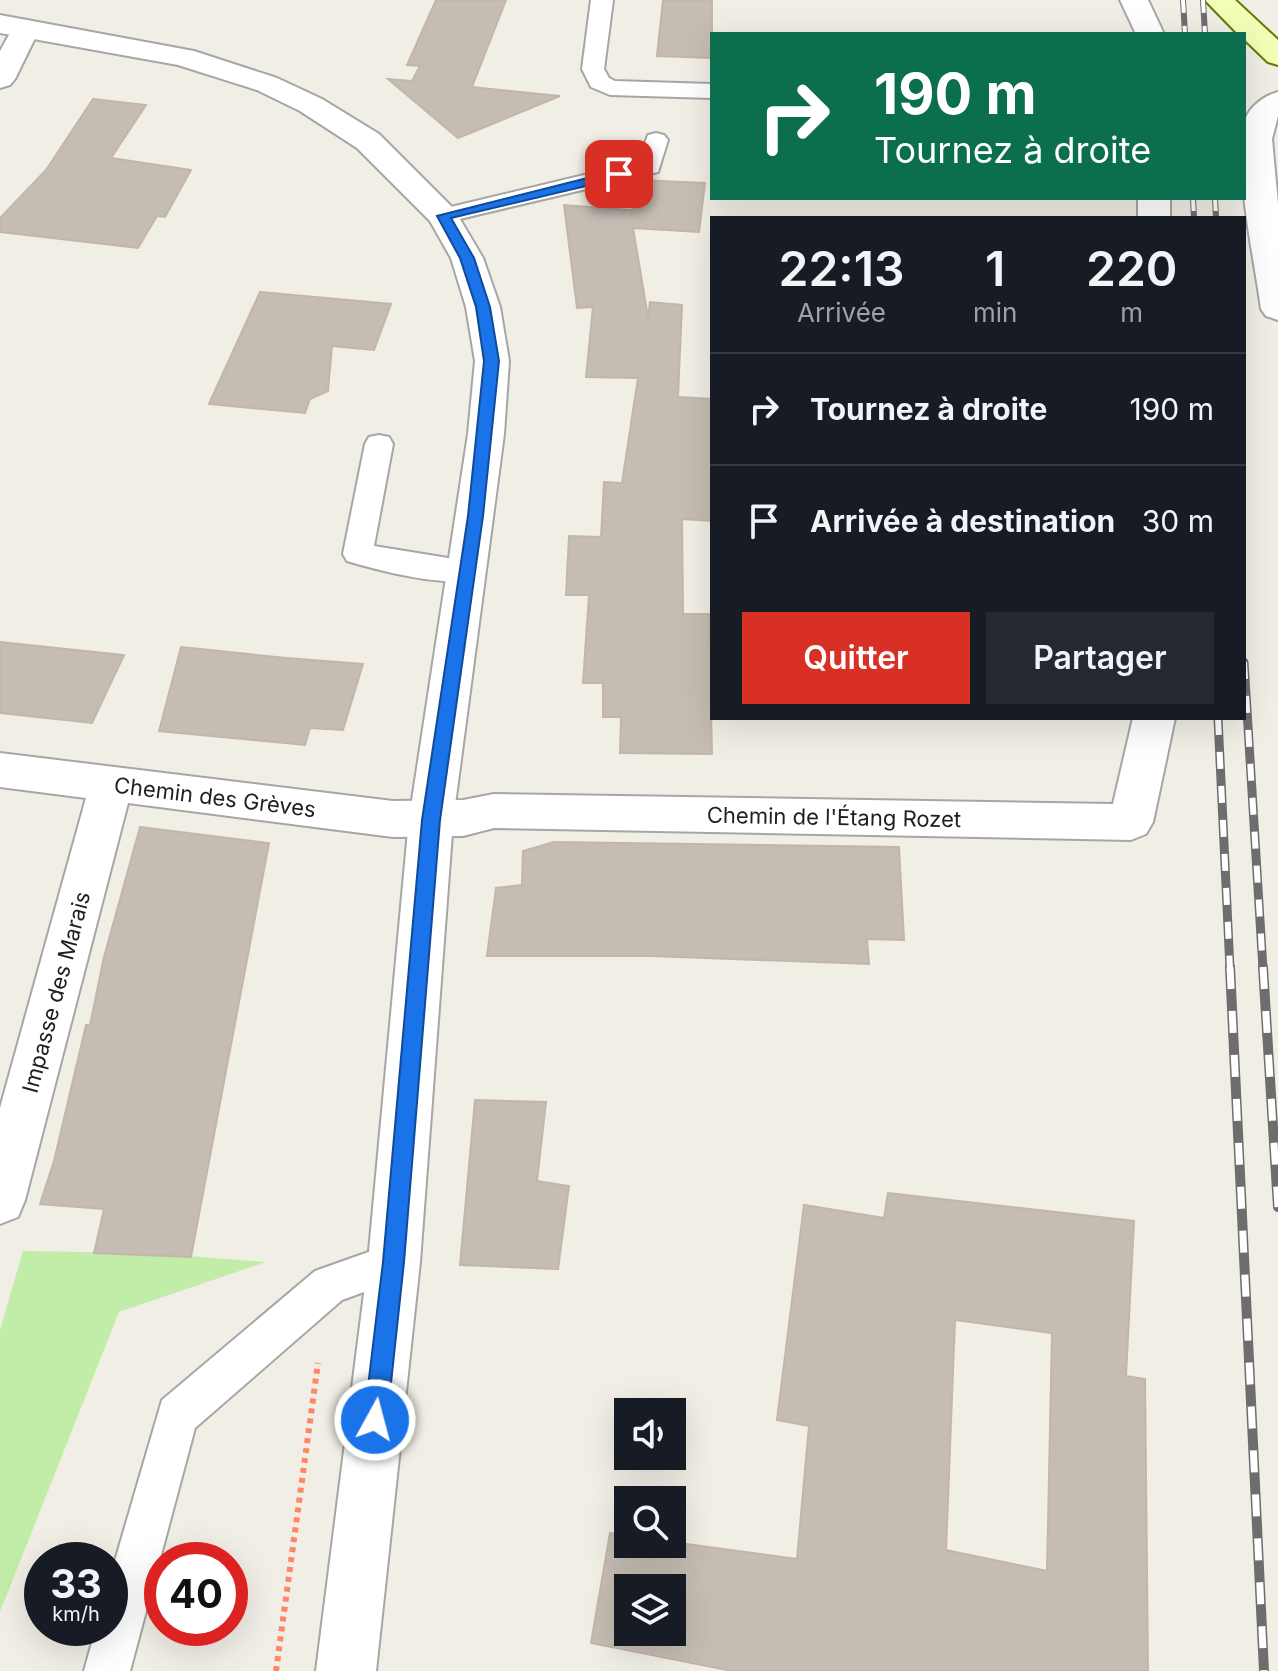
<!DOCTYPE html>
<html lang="fr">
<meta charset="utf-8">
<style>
:root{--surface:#171b24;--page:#242831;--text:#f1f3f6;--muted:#9ea1a6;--line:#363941;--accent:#d93025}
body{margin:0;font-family:Inter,sans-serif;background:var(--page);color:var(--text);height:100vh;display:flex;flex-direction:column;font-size:30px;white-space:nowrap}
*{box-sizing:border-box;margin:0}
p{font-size:26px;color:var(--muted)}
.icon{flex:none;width:44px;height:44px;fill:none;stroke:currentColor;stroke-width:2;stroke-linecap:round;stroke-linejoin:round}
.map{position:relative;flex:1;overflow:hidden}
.side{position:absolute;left:710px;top:216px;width:536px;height:504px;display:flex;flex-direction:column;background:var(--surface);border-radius:0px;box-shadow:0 8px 32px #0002}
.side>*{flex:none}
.hud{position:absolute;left:710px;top:32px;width:536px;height:168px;border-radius:0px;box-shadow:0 8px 32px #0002;background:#0b6e4f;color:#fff;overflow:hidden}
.controls{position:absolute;left:614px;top:1398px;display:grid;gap:16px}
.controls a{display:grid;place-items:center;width:72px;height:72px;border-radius:0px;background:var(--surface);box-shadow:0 8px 32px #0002;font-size:40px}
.speed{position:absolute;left:24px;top:1542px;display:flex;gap:16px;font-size:40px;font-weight:700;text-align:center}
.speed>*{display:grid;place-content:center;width:104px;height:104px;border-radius:50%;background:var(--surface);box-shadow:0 8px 32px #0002;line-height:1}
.speed small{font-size:20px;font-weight:400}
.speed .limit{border:12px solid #d22;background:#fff;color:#111}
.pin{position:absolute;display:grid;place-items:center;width:68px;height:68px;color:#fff;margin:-34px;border-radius:16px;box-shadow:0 4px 12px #0006}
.me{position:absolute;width:88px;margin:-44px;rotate:7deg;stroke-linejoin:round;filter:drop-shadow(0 0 6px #0008)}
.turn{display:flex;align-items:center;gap:28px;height:168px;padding:0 32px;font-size:36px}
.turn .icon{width:104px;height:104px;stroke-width:2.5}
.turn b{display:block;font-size:56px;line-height:68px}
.eta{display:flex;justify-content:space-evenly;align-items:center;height:136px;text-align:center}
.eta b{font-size:48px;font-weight:600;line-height:56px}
.action{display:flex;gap:16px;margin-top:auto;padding:16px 32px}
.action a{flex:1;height:92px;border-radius:0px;background:var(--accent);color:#fff;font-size:32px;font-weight:600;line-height:92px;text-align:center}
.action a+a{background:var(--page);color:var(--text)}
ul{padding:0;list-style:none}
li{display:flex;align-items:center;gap:24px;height:112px;padding:0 32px;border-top:2px solid var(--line)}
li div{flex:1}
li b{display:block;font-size:30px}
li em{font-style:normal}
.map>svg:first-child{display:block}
</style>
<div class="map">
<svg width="1278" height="1671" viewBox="0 0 1278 1671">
<rect width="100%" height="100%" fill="#f0eee5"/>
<!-- grass -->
<path fill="#c2eda8" d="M23 1251 149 1253 266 1262 119 1312 0 1612V1330Z"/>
<!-- building -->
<g fill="#c5bdb4" stroke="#c3b6a6" stroke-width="2" fill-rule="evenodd">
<path d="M436 0H506L472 87 560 96 458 138 388 79 412 81 420 66 407 65Z"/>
<path d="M663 0H712V58L657 56Z"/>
<path d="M93 99 146 105 111 158 191 170 165 217 157 216 138 248 0 232V218L46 170Z"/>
<path d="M637 180 705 183 699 232 633 228 648 317 650 302 682 305 678 397 712 399V521L682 519 683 614H709L712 754 620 753 621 717H603V683H583L589 595H566L569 536 601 537 604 482 622 483 638 378 586 377 593 307 577 308 564 205 630 210 631 217Z"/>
<path d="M260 292 391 304 374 350 332 346 328 391 310 399 305 413 209 404Z"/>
<path d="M0 642 124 655 92 723 0 713Z"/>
<path d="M181 647 286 658 363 664 343 730 310 728 305 745 159 731Z"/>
<path d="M140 827 269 843 191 1257 94 1253 104 1209 40 1204 54 1161 86 1025H90L104 957Z"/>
<path d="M554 842 899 847 904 940 867 939 869 964 652 956H487L496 888 522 885 523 851Z"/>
<path d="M475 1100 546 1102 537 1181 569 1186 558 1269 460 1265Z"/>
<path d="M888 1193 1134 1221 1126 1376 1145 1379 1148 1671H732L591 1643 610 1533 628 1536V1544L672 1542 797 1559 809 1426 777 1420 804 1205 884 1218ZM955 1320 1052 1333 1047 1571 946 1550ZM628 1588H672V1632H628Z"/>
</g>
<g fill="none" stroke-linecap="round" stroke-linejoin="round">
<!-- service casing -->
<g stroke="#a6a6a6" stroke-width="4">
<g id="service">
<path d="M591 0H613L604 69 609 78 615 81 712 84V98L610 95 591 87 582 69Z"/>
<path d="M656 133 664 135 668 140 658 172 443 223 434 221 431 216 434 211 638 162 648 135Z"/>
<path d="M379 435 389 437 393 444 374 546 479 563 483 571 479 579C447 588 380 571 347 561L343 554 365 444 369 437Z"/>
<path d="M394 1243 408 1248 414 1262 408 1276 342 1300 195 1428 130 1671H84L96 1628H110V1578L162 1400 315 1271Z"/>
</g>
</g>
<!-- minor casing -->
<g stroke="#a6a6a6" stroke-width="4">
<g id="minor">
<path d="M1120 0H1148L1164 34H1136Z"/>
<path d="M25 21 35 24 39 30 15 79 10 85 0 88V51L15 24Z"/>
<path d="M1278 92V116L1272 139 1278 204V320L1266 316 1261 309C1254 256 1235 177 1244 124 1247 108 1263 96 1278 92Z"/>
<rect x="1138" y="198" width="32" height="20"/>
<path d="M1133 718H1175L1153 822 1146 834 1131 840 494 828 463 836 393 837 128 803 25 1200 18 1217 0 1224V1108L86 798 0 787V753L393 801 463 800 494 794 1113 804Z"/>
</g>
</g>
<!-- tertiary casing -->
<g stroke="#a6a6a6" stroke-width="4">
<path id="tertiary" d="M0 15 194 51 277 78 322 99 379 134 454 209 483 258 500 307 509 361 504 434 453 820 420 1262 376 1671H316L368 1262 409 820 468 434 475 361 466 307 451 258 430 221 357 148 300 111 257 90 178 65 0 33Z"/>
</g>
<!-- secondary casing -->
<g stroke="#617c00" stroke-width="4">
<path id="secondary" d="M1205 0H1235L1278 40V65L1268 62 1244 39V34H1238Z"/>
</g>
<!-- path -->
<path stroke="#ff8767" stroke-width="6" stroke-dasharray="5 5" stroke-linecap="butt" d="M276 1671 318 1363"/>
<!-- service -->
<use href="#service" fill="#fff" fill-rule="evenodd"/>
<!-- minor -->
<use href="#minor" fill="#fff" fill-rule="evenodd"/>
<!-- tertiary -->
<use href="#tertiary" fill="#fff" fill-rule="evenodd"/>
<!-- secondary -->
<use href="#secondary" fill="#f2fdb6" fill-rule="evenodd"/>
<!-- rail-far2 casing -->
<g stroke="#6d6d6d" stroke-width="6">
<g id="rail-far2">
<path d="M1183 0 1185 34"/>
<path d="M1203 0 1205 34"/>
<path d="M1193 198 1194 218"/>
<path d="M1215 198 1216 218"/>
</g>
</g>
<!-- rail-far1 casing -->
<g stroke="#6d6d6d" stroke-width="9">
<g id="rail-far1">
<path d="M1244 662 1263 969"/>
<path d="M1218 718 1230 969"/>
</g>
</g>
<!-- rail casing -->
<g stroke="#6d6d6d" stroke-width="10">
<g id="rail">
<path d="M1230 967 1264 1671"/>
<path d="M1263 967 1278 1207"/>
</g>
</g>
<!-- rail-far2 -->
<use href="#rail-far2" stroke="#fff" stroke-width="4" stroke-dasharray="13" stroke-linecap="butt"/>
<!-- rail-far1 -->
<use href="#rail-far1" stroke="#fff" stroke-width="6" stroke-dasharray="17" stroke-linecap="butt"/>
<!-- rail -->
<use href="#rail" stroke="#fff" stroke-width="7" stroke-dasharray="22" stroke-linecap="butt"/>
</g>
<!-- route -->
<path fill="#1a73e8" stroke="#114b97" stroke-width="2" d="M619 170 624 171V177L451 218 474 258 490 307 499 361 483 516 440 820 404 1262 387 1420 383 1428 375 1431 367 1428 364 1420 383 1262 422 820 468 516 484 361 476 307 460 258 437 216Z"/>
<g text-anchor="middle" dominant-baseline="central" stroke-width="7" stroke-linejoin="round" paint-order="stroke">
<!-- street labels -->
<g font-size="22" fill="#1f1f1f" stroke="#fff">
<text transform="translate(215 797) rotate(7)">Chemin des Grèves</text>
<text transform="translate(834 817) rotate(1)">Chemin de l'Étang Rozet</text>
<text transform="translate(56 992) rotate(-75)">Impasse des Marais</text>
</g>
</g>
</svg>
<div class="controls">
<a><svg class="icon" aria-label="sound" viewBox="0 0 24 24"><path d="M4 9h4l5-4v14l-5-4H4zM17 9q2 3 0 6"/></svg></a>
<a><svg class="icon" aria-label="search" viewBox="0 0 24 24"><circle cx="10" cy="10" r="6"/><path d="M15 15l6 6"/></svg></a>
<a><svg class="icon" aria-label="layers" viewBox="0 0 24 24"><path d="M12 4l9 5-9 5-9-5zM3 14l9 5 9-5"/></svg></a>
</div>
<div class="speed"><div>33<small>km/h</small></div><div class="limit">40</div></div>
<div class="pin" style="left:619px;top:174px;background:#d93025"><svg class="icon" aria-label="arrive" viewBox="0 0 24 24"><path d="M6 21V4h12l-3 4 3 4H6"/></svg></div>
<svg class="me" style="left:375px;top:1420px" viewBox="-20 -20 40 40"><circle r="17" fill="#1a73e8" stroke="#fff" stroke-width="3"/><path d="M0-11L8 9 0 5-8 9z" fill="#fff"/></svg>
<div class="hud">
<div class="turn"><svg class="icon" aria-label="right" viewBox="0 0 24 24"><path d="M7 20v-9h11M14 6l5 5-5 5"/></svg><div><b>190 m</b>Tournez à droite</div></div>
</div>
<section class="side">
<div class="eta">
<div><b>22:13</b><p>Arrivée</p></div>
<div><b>1</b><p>min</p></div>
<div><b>220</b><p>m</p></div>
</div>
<ul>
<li><svg class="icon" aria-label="right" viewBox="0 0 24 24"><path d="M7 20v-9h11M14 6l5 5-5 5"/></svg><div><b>Tournez à droite</b></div><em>190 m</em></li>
<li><svg class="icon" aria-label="arrive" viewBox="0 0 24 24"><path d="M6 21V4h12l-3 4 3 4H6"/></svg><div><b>Arrivée à destination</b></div><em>30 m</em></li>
</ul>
<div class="action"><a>Quitter</a><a>Partager</a></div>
</section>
</div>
